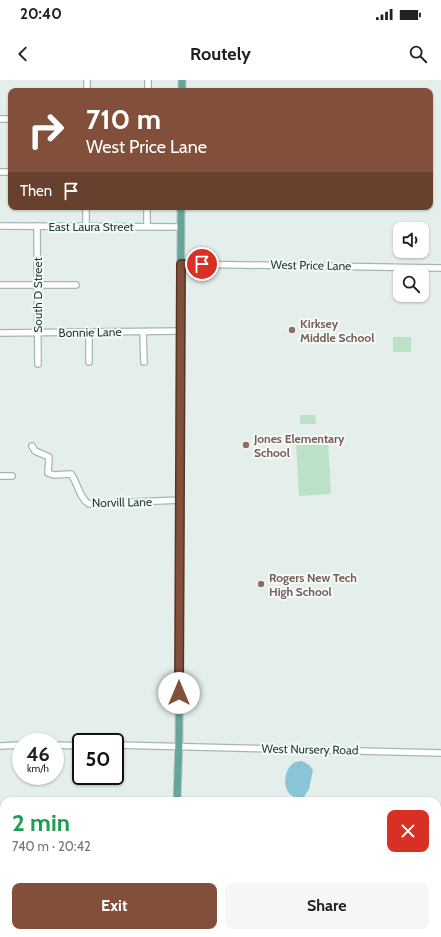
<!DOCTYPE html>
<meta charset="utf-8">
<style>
:root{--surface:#fff;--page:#f6f6f6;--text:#202124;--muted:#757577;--accent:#82503a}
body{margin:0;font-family:Cabin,sans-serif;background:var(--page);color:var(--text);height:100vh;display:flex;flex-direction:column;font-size:15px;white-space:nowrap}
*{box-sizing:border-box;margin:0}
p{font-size:13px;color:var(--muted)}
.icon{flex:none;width:22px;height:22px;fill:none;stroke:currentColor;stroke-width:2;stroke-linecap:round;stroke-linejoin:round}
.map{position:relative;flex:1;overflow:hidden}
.details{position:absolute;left:0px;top:717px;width:441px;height:140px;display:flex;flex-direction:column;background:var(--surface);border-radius:12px 12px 0 0;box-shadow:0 1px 3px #0004}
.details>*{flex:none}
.hud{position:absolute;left:8px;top:8px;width:425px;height:122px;border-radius:8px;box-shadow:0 1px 3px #0004;background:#82503a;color:#fff;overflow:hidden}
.tools{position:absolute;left:393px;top:142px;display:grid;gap:8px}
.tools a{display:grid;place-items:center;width:36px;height:36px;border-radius:8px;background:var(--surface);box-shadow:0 1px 3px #0004;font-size:20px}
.speed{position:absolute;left:12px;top:653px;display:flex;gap:8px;font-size:20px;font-weight:700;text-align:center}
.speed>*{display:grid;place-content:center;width:52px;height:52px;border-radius:50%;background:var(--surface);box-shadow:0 1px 3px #0004;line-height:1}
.speed small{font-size:10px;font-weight:400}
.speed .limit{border:2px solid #111;border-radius:6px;background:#fff;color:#111}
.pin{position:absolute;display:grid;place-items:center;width:34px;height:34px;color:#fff;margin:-17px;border:2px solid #fff;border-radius:50%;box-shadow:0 1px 4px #0007}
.me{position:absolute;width:44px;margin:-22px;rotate:0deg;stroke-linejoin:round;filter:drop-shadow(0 0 3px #0008)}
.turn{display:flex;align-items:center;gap:14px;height:84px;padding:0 12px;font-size:18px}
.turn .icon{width:52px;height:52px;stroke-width:2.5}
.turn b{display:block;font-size:28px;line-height:34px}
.then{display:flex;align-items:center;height:38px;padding:0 12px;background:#0003;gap:8px;font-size:15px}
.round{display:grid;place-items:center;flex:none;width:42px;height:42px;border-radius:8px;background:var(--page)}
.summary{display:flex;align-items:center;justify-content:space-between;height:68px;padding:0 12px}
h1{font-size:24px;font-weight:700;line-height:30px;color:#1e9e55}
.button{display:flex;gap:8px;margin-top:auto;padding:8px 12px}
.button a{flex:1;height:46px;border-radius:8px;background:var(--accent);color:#fff;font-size:16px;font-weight:700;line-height:46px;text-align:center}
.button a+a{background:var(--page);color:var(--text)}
.status{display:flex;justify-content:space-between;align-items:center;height:28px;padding:0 20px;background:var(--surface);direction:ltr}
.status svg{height:11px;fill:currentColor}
header{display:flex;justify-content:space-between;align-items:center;height:52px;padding:0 12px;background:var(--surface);font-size:18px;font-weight:700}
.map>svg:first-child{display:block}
</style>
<div class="status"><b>20:40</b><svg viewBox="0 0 49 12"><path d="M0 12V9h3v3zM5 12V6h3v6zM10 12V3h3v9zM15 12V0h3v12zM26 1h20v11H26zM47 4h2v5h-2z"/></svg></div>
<header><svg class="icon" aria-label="back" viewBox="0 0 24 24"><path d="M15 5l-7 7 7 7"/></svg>Routely<svg class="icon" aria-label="search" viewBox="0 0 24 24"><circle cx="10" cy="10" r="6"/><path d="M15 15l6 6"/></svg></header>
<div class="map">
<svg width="441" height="857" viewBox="0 0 441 857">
<rect width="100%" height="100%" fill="#e4eeea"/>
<!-- green -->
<g fill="#bce0c8">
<rect x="393" y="257" width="18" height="15"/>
<path d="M300 335H315L316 344H300Z"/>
<path d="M328 361 331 414 299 416 296 362Z"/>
<rect x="182" y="853" width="124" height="4"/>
</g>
<!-- water -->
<path fill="#89c5d6" d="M302 681 309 685 313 690 309 709 304 717C281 723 280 688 296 682 298 681 300 681 302 681Z"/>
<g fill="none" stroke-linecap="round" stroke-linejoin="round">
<!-- minor casing -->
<g stroke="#a6b7b2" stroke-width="8">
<g id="minor">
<path d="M87 11V0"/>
<path d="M148 11V0"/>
<path d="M0 39H11"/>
<path d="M0 92H11"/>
<path d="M0 146 181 147"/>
<path d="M37 146 38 284"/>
<path d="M86 146V127"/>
<path d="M147 146V127"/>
<path d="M181 184 441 188"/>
<path d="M0 205H76"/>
<path d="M89 252V282"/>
<path d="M143 252 144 282"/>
<path d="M0 253 180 251"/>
<path d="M32 366 35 371 49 377 48 393 54 395 71 394C78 403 79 418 89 424L180 420"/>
<path d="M0 396H12"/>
<path d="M55 665 81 666"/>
<path d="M115 665 441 673"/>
<path d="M0 666 21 665"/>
</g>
</g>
<!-- major casing -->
<g stroke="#c1cac8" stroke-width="9">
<g id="major">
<path d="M182 11V0"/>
<path d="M177 721 179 659 181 127"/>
<path d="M177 857V853"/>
</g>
</g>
<!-- minor -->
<use href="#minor" stroke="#fff" stroke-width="5.5"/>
<!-- major -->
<use href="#major" stroke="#66a69a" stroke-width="7"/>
<!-- rail -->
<path stroke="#5d7d76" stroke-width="1" stroke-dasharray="8 4" stroke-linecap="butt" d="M437 824 441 823"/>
</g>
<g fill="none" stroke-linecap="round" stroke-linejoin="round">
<!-- route casing -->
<g stroke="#543426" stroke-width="10">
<path id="route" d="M179 613 181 184H202"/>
</g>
<!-- route -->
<use href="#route" stroke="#82503a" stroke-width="7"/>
</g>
<!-- markers -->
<g fill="#8d6e63" stroke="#f5faf8" stroke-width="1.5">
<circle cx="292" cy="250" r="4"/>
<circle cx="246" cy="365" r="4"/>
<circle cx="261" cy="504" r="4"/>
</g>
<g text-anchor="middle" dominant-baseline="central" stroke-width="4" stroke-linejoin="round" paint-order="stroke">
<!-- street labels -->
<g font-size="12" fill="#22413b" stroke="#f5faf8">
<text x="91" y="146">East Laura Street</text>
<text transform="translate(311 185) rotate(1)">West Price Lane</text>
<text transform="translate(37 215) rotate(-90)">South D Street</text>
<text transform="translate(90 252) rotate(-1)">Bonnie Lane</text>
<text transform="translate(122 422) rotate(-1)">Norvill Lane</text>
<text transform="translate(310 669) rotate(1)">West Nursery Road</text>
</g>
<!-- education labels -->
<g font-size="12" font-weight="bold" fill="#785e54" stroke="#f5faf8" text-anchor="start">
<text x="300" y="243">Kirksey<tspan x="300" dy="14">Middle School</tspan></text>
<text x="254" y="358">Jones Elementary<tspan x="254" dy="14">School</tspan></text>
<text x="269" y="497">Rogers New Tech<tspan x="269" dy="14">High School</tspan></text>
</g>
</g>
</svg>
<div class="tools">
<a><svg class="icon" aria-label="sound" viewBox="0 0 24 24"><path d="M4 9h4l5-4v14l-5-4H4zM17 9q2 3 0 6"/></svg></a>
<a><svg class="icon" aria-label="search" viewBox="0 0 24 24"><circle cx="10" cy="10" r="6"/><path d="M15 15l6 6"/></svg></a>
</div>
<div class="speed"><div>46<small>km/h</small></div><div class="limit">50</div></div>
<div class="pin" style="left:202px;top:184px;background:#d93025"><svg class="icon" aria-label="arrive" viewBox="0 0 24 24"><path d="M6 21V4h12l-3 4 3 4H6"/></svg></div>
<svg class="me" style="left:179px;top:613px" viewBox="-20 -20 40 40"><circle r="19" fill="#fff"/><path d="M0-13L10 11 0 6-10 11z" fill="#82503a"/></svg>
<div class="hud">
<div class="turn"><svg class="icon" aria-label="right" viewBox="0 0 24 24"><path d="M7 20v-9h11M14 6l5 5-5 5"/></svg><div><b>710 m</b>West Price Lane</div></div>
<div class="then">Then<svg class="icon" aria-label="arrive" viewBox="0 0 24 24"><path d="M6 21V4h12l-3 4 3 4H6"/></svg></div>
</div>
<section class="details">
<div class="summary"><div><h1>2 min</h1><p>740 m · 20:42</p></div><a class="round" style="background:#d93025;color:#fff"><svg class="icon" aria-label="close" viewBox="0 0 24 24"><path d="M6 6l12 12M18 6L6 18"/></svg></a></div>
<div class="button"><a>Exit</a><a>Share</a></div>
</section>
</div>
